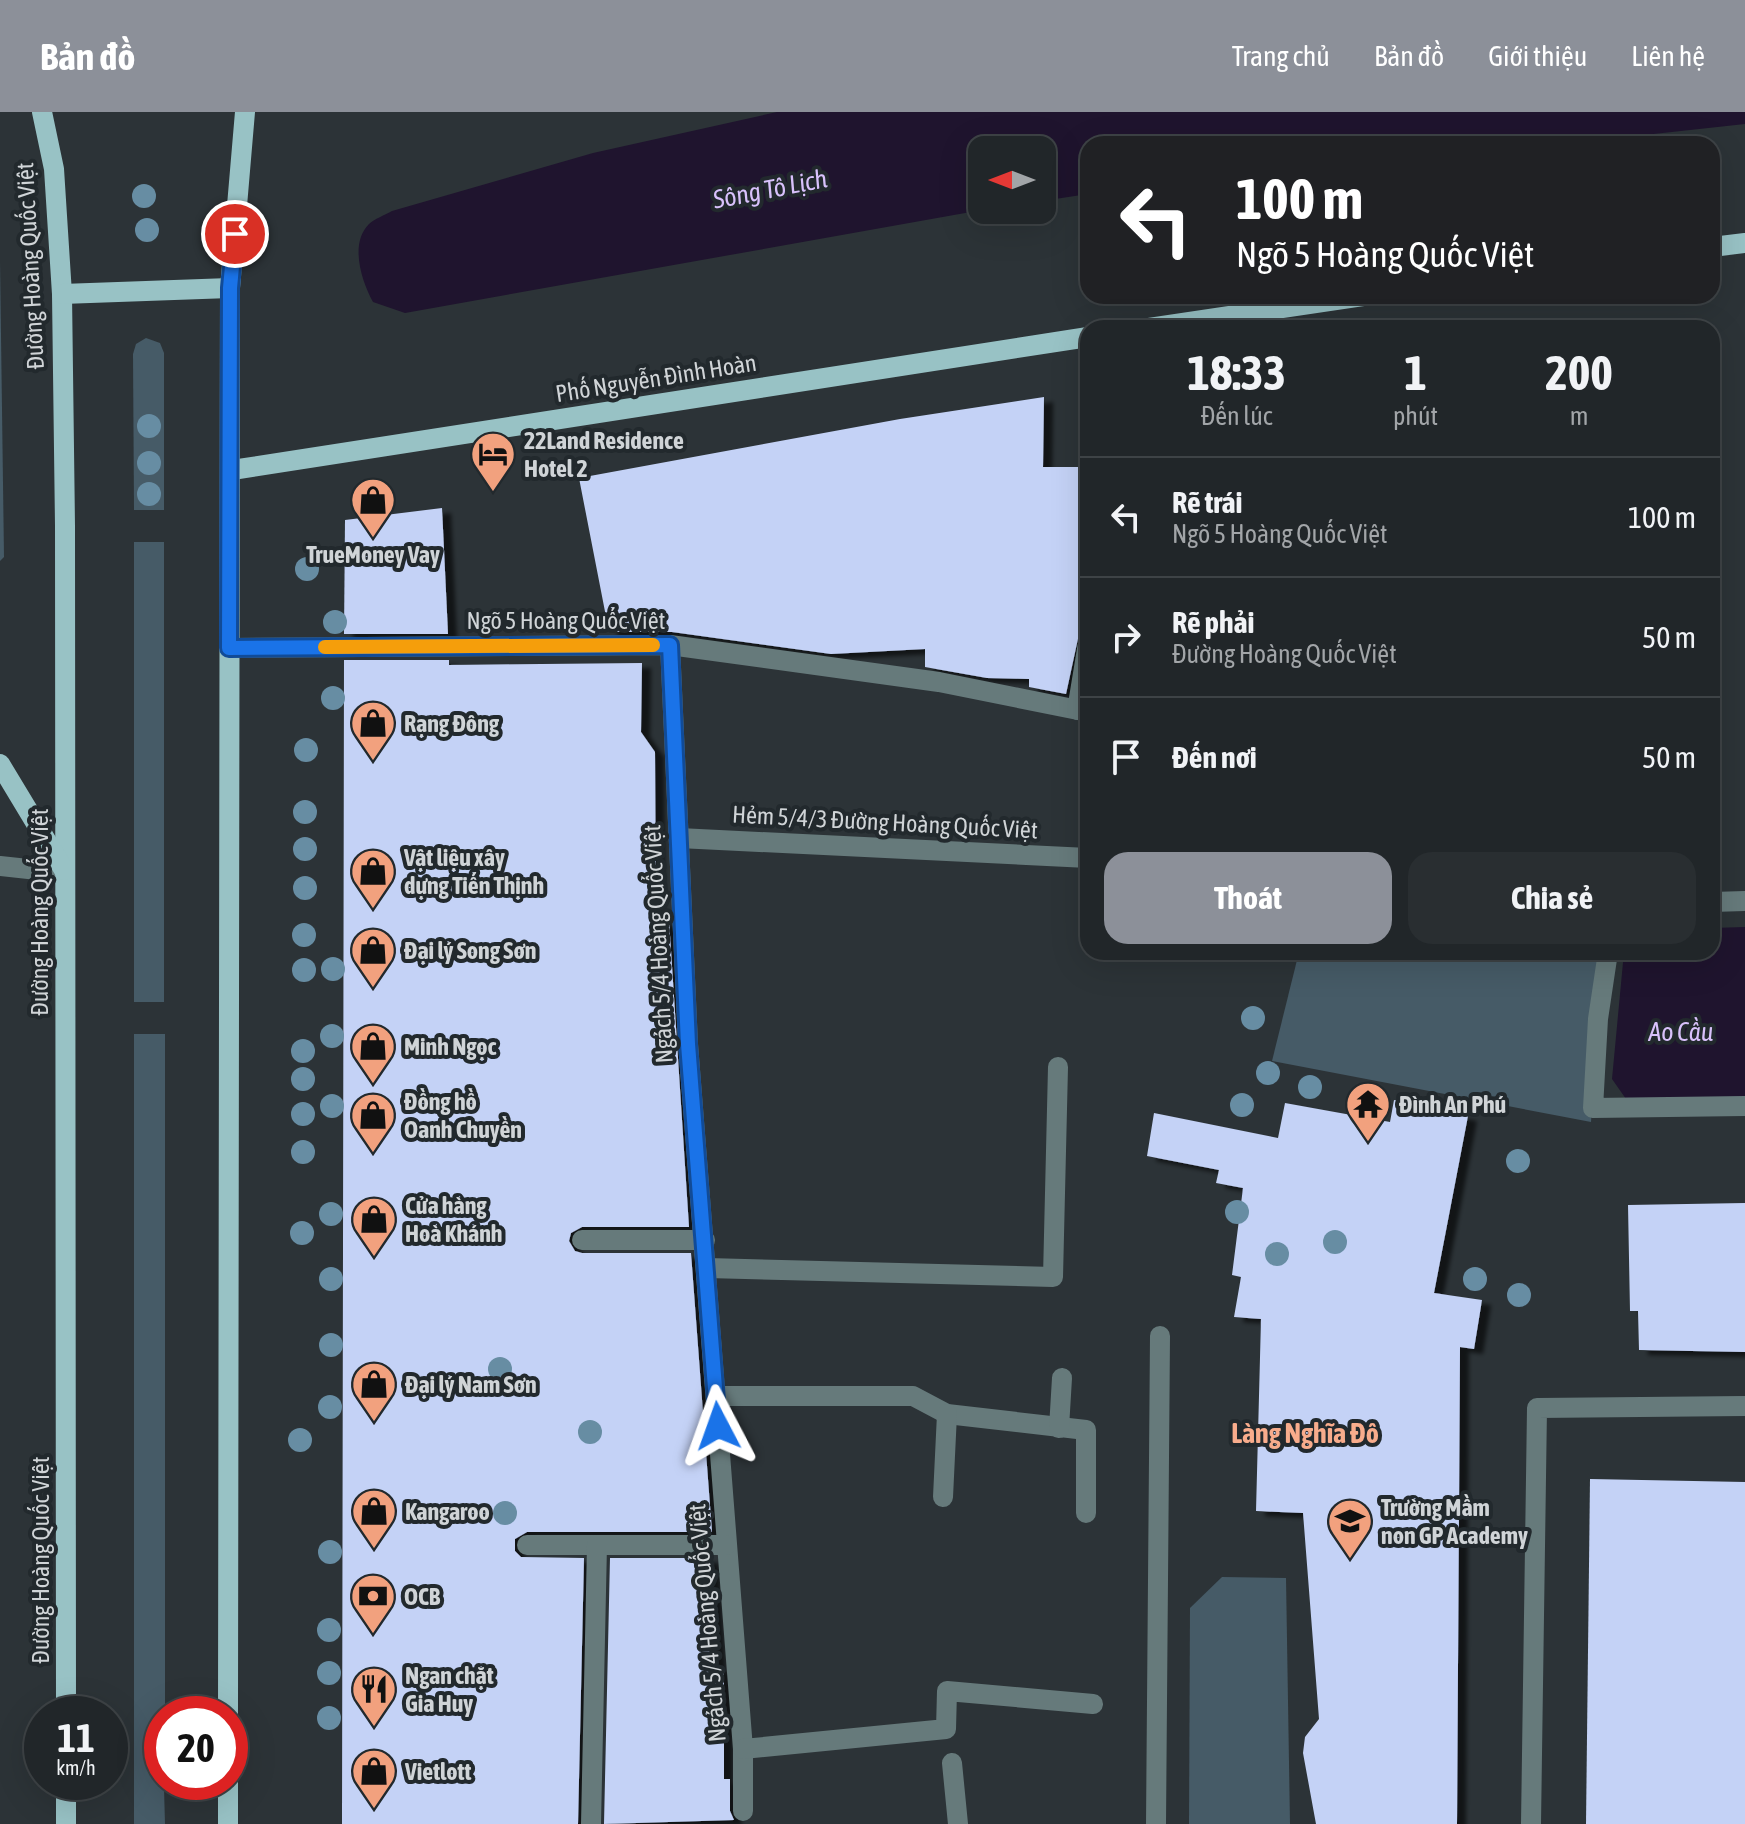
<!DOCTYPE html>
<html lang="vi">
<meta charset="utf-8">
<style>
:root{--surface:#212629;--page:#292e31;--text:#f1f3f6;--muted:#a2a5a8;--line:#3e4346;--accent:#8c9099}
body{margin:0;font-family:"Asap Condensed",sans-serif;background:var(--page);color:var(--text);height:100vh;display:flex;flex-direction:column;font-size:30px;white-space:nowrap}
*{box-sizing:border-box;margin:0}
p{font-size:26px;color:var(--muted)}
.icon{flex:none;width:44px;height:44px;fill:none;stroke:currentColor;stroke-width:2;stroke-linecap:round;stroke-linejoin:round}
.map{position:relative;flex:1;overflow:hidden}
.sheet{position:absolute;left:1080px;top:208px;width:640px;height:640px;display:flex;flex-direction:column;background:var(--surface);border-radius:24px;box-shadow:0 8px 32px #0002,0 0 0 2px var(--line)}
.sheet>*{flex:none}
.hud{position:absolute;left:1080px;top:24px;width:640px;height:168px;border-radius:24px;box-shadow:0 8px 32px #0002,0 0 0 2px var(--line);background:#202124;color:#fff;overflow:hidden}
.needle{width:52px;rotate:270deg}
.tools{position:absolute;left:968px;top:24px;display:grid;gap:16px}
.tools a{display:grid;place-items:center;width:88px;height:88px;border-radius:16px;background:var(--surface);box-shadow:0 8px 32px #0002,0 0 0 2px var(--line);font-size:40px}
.speed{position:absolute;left:24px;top:1584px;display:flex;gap:16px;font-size:40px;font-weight:700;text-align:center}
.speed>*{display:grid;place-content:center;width:104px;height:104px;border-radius:50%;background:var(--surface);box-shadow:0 8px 32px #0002,0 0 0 2px var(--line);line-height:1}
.speed small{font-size:20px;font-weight:400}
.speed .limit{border:12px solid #d22;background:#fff;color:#111}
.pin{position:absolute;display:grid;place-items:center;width:68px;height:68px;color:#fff;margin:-34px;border:4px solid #fff;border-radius:50%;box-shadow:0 2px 8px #0007}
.me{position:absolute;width:88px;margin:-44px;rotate:356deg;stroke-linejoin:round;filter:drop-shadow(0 0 6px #0008)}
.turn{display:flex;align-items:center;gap:28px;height:168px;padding:0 24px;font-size:36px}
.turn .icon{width:104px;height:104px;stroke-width:2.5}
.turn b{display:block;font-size:56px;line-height:68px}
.eta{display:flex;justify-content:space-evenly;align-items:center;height:136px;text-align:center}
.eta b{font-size:48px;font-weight:700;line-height:56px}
.cta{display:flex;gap:16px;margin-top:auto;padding:16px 24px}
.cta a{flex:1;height:92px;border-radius:24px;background:var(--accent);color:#fff;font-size:32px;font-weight:700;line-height:92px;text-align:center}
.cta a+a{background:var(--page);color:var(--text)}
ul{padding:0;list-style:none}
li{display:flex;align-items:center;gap:24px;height:120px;padding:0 24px;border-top:2px solid var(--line)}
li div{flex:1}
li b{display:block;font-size:30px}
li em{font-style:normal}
header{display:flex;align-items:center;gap:48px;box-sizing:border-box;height:112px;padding:0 40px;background:var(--accent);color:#fff}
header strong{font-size:38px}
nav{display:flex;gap:44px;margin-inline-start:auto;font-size:28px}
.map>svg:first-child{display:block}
</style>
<header>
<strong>Bản đồ</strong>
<nav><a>Trang chủ</a><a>Bản đồ</a><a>Giới thiệu</a><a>Liên hệ</a></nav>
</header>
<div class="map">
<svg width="1745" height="1712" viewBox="0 0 1745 1712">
<defs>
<filter id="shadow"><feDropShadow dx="9" dy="5" stdDeviation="2" flood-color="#0009"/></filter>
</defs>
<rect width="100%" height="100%" fill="#2c3337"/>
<!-- green -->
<g fill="#465b67">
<path d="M0 149 4 445 0 449Z"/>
<path d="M146 226 160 231 164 241V398H134L133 242 136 232Z"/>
<rect x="134" y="430" width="30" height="460"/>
<path d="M1299 840H1603L1591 1010 1272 949Z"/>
<path d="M134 922H165V1602H162L165 1712H134Z"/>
<path d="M1222 1465 1286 1466 1290 1712H1189L1190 1496Z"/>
</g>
<!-- water -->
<g fill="#1f142e">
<path d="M777 0H1745V12L1562 32H1088V82L1042 89V38H982V98L405 201 373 190C362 170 349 132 369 112 374 107 385 103 392 99L593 41Z"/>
<path d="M1745 815V986L1626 987 1612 967 1624 840H1712V816Z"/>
</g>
<!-- building -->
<g fill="#c4d2f6" filter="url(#shadow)">
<path d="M1044 285 1043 355H1084L1079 522 1066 582 1029 575V567L987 566 925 555V537L831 542 672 520H609L579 366 900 307Z"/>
<path d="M442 396 448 522H344L345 408Z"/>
<path d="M344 548H449V553L642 551 641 620 655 640 656 809 669 808 689 1115H582L571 1121 569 1129 575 1139 582 1141H691L712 1420H527L515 1427V1439L521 1445 584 1446 578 1712H342Z"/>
<path d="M1394 988 1468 1004 1434 1181 1482 1188 1474 1237 1460 1235 1457 1712H1316L1303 1641 1305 1625 1319 1607 1303 1401 1256 1399 1261 1207 1234 1205 1241 1165 1232 1163 1243 1076 1216 1071 1219 1058 1147 1044 1154 1001 1278 1026 1285 991 1390 1010Z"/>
<path d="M1745 1091V1240L1639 1238 1638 1199H1630L1628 1093Z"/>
<path d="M1590 1367 1745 1370V1712H1586Z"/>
<path d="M610 1446H710L717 1556H724V1667H730V1699L734 1708 604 1712Z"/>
</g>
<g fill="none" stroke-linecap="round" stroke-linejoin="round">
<!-- minor -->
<g stroke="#667a7b" stroke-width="20">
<path d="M670 533 688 932 743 1637V1699"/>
<path d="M229 536 670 533 939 570 1088 600"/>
<path d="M1077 598 1088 531"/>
<path d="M679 726 1088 746"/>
<path d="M0 754 65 761"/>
<path d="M1712 790 1745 789"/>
<path d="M1608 840 1598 907 1593 996 1745 994"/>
<path d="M582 1128H705"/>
<path d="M707 1156 1053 1165 1058 955"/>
<path d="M716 1284H913L947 1302 1086 1318V1401"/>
<path d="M1059 1316 1062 1266"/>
<path d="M943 1385 947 1302"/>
<path d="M527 1433H597"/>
<path d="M743 1637 946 1617 947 1579 1093 1592"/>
<path d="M952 1651 958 1712"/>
<path d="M591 1712 597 1433H726"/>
<path d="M1156 1712 1160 1224"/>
<path d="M1531 1712 1537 1296 1745 1294"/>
</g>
<!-- major -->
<g stroke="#98c2c5" stroke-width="20">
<path d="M42 0 54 57 62 182 65 414 66 1602"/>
<path d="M1712 135 1745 131"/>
<path d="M62 182 230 176"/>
<path d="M1149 216 1363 184"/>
<path d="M232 358 1088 225"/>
<path d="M0 652 64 758"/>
<path d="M228 1602 230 176 245 0"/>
<path d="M66 1670V1712"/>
<path d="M228 1712V1670"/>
</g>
</g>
<!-- trees -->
<g fill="#678da3">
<circle cx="144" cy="84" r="12"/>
<circle cx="147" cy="118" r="12"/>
<circle cx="149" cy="314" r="12"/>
<circle cx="149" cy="351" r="12"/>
<circle cx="149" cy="382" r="12"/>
<circle cx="307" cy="457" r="12"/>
<circle cx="335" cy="510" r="12"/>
<circle cx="333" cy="586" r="12"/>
<circle cx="306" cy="638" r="12"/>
<circle cx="305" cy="700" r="12"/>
<circle cx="305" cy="737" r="12"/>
<circle cx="305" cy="776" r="12"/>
<circle cx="304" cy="823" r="12"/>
<circle cx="333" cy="857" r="12"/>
<circle cx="304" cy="858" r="12"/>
<circle cx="1253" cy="906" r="12"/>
<circle cx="332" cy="924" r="12"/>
<circle cx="303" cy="939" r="12"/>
<circle cx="1268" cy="961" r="12"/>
<circle cx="303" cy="967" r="12"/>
<circle cx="1310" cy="975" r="12"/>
<circle cx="1242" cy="993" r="12"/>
<circle cx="332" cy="994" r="12"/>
<circle cx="303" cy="1002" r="12"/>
<circle cx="1361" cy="1002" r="12"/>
<circle cx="303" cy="1040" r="12"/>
<circle cx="1518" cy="1049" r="12"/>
<circle cx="1237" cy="1100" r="12"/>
<circle cx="331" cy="1102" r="12"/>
<circle cx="302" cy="1121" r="12"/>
<circle cx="1335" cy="1130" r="12"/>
<circle cx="1277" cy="1142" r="12"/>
<circle cx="331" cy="1167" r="12"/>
<circle cx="1475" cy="1167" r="12"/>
<circle cx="1519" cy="1183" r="12"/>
<circle cx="331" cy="1233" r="12"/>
<circle cx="500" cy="1257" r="12"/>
<circle cx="330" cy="1295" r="12"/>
<circle cx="590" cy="1320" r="12"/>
<circle cx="300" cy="1328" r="12"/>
<circle cx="505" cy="1401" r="12"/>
<circle cx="330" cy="1440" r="12"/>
<circle cx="329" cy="1518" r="12"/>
<circle cx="329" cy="1561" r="12"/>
<circle cx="329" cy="1606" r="12"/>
</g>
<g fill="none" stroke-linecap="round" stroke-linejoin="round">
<!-- route casing -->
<g stroke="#114b97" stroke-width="20">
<path id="route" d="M235 122 230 176 229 536 670 533 688 932 718 1314"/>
</g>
<!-- route -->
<use href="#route" stroke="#1a73e8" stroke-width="14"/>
<!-- slow -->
<path stroke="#f59e0b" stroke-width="14" d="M325 535 653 533"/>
</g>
<!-- icons -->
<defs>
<g id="hotel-pin" transform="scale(2.3)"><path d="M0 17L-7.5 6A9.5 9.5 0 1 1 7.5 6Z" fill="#f2a17e" stroke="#22292d"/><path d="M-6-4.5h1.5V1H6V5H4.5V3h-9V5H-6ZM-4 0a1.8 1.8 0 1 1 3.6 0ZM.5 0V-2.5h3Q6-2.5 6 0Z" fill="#111"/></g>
<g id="shop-pin" transform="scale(2.3)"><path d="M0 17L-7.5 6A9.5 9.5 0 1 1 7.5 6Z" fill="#f2a17e" stroke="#22292d"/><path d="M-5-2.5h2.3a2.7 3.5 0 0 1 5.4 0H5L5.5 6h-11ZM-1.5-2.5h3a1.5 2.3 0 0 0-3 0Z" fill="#111"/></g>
<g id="temple-pin" transform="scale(2.3)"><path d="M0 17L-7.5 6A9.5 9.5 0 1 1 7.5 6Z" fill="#f2a17e" stroke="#22292d"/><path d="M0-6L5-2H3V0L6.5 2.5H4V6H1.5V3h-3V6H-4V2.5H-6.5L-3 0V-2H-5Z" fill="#111"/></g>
<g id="school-pin" transform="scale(2.3)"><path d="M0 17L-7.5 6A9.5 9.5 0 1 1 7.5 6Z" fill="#f2a17e" stroke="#22292d"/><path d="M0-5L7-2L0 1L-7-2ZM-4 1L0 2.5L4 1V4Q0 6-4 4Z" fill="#111"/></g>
<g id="bank-pin" transform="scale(2.3)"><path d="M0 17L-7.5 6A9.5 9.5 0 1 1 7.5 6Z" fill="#f2a17e" stroke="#22292d"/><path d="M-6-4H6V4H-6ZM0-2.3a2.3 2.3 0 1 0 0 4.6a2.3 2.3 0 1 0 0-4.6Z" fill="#111"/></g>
<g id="restaurant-pin" transform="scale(2.3)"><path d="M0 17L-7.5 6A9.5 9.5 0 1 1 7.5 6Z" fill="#f2a17e" stroke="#22292d"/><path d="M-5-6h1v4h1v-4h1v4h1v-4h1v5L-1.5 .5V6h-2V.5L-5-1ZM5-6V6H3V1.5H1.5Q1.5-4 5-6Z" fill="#111"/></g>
</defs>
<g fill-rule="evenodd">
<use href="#hotel-pin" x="493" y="342"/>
<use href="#shop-pin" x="373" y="388"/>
<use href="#shop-pin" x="373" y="611"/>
<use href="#shop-pin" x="373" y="759"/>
<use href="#shop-pin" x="373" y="838"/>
<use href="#shop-pin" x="373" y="934"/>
<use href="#temple-pin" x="1368" y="992"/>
<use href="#shop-pin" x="373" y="1003"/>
<use href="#shop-pin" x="374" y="1107"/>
<use href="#shop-pin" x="374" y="1272"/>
<use href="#shop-pin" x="374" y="1399"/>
<use href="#school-pin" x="1350" y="1409"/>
<use href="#bank-pin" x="373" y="1484"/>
<use href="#restaurant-pin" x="374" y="1577"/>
<use href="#shop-pin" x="374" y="1659"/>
</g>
<g text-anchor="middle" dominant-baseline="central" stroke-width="8" stroke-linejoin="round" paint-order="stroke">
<!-- street labels -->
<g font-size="24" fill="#d0d4d7" stroke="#22292d">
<text transform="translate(30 154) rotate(-93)">Đường Hoàng Quốc Việt</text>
<text transform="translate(656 266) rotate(-9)">Phố Nguyễn Đình Hoàn</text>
<text x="566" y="508">Ngõ 5 Hoàng Quốc Việt</text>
<text transform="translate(885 710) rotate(3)">Hẻm 5/4/3 Đường Hoàng Quốc Việt</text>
<text transform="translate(39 800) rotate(-90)">Đường Hoàng Quốc Việt</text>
<text transform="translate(658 832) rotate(-93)">Ngách 5/4 Hoàng Quốc Việt</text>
<text transform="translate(40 1448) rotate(-90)">Đường Hoàng Quốc Việt</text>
<text transform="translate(707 1511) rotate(-95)">Ngách 5/4 Hoàng Quốc Việt</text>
</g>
<!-- poi labels -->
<g font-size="24" font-weight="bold" fill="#d0d4d7" stroke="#22292d" text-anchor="start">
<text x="524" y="328">22Land Residence<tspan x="524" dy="28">Hotel 2</tspan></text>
<text x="373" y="442" text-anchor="middle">TrueMoney Vay</text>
<text x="404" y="611">Rạng Đông</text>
<text x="404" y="745">Vật liệu xây<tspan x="404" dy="28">dựng Tiến Thịnh</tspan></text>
<text x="404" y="838">Đại lý Song Sơn</text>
<text x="404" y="934">Minh Ngọc</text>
<text x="404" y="989">Đồng hồ<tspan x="404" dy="28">Oanh Chuyền</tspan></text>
<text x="1399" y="992">Đình An Phú</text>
<text x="405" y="1093">Cửa hàng<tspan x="405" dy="28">Hoà Khánh</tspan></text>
<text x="405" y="1272">Đại lý Nam Sơn</text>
<text x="1381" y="1395">Trường Mầm<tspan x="1381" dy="28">non GP Academy</tspan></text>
<text x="405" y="1399">Kangaroo</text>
<text x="404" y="1484">OCB</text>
<text x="405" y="1563">Ngan chặt<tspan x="405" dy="28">Gia Huy</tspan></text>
<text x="405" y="1659">Vietlott</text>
</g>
<!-- water labels -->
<g font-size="26" font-style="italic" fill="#d8c1fb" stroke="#22292d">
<text transform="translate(770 77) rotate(-11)">Sông Tô Lịch</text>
<text x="1681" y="920">Ao Cầu</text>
</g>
<!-- quarter labels -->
<g font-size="28" font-weight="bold" fill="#f8ac8c" stroke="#22292d">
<text x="1305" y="1321">Làng Nghĩa Đô</text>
</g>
</g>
</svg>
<div class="tools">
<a><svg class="needle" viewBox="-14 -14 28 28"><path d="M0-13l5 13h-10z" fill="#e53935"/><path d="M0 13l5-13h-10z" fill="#a2a5a8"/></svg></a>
</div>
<div class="speed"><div>11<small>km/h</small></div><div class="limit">20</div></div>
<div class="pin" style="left:235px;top:122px;background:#d93025"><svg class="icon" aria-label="arrive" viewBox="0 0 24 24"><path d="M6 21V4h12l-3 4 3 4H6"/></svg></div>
<svg class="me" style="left:718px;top:1314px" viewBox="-20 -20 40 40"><path d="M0-17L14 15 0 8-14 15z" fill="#1a73e8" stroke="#fff" stroke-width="4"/></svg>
<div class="hud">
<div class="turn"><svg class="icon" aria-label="left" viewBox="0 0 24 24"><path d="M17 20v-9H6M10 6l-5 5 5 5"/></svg><div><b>100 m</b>Ngõ 5 Hoàng Quốc Việt</div></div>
</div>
<section class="sheet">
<div class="eta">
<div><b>18:33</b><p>Đến lúc</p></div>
<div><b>1</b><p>phút</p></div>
<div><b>200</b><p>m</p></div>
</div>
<ul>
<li><svg class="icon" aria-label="left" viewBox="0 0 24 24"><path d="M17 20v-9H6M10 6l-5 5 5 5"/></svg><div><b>Rẽ trái</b><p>Ngõ 5 Hoàng Quốc Việt</p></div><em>100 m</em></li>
<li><svg class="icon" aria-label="right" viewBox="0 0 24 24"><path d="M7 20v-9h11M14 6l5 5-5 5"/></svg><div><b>Rẽ phải</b><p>Đường Hoàng Quốc Việt</p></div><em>50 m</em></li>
<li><svg class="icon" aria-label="arrive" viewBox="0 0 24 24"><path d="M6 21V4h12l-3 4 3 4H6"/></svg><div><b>Đến nơi</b></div><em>50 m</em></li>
</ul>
<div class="cta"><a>Thoát</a><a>Chia sẻ</a></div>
</section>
</div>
